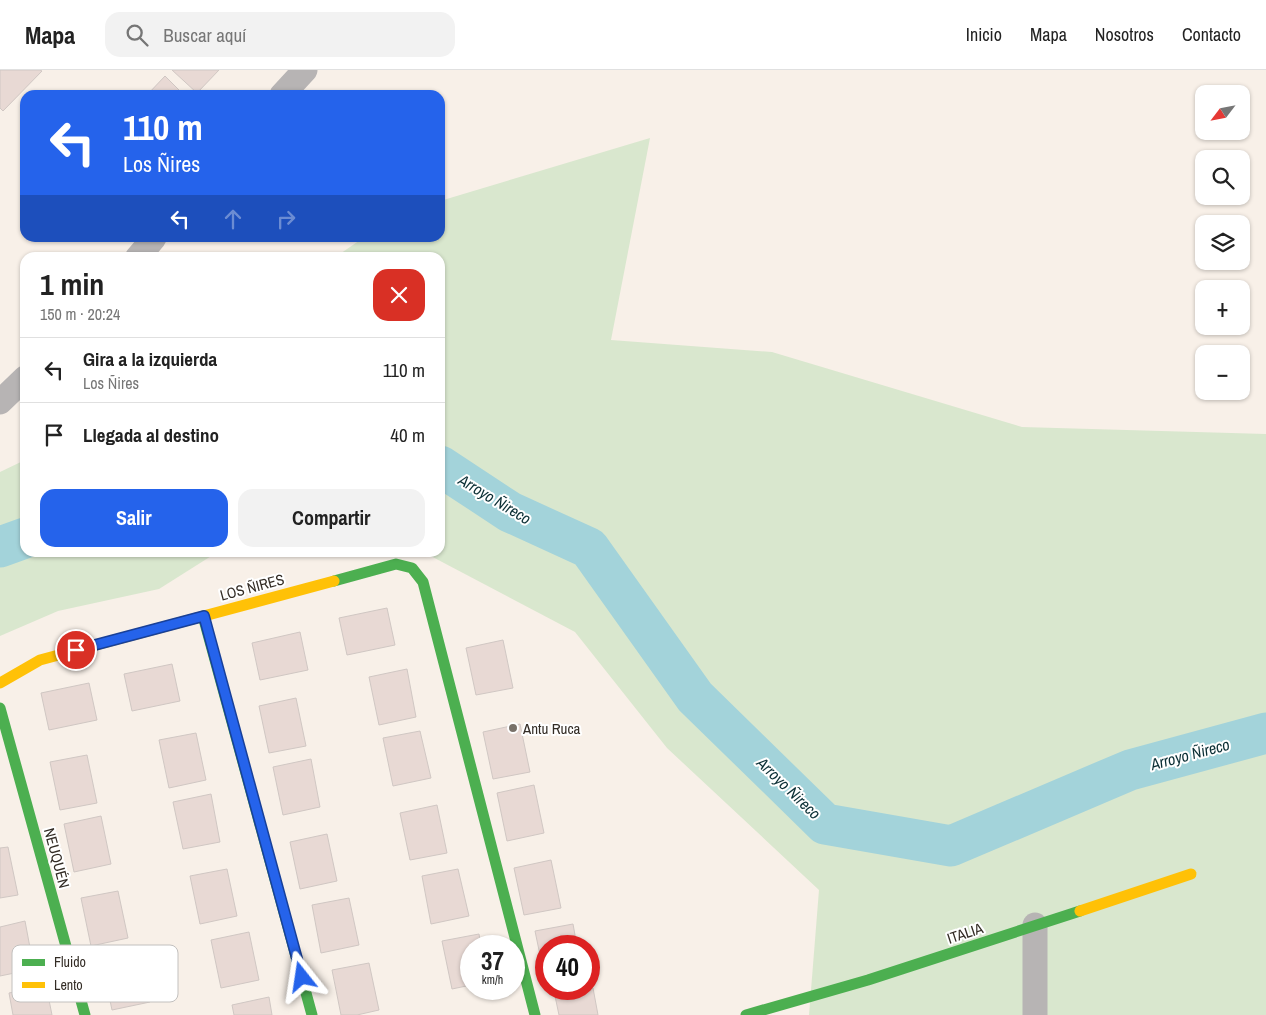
<!DOCTYPE html>
<html lang="es">
<meta charset="utf-8">
<style>
:root{--surface:#fff;--page:#f2f2f2;--text:#222;--muted:#767676;--line:#e0e0e0;--accent:#2563eb}
body{margin:0;font-family:"Archivo Narrow",sans-serif;background:var(--page);color:var(--text);height:100vh;display:flex;flex-direction:column;font-size:19px;white-space:nowrap}
*{box-sizing:border-box;margin:0}
p{font-size:16px;color:var(--muted)}
.icon{flex:none;width:28px;height:28px;fill:none;stroke:currentColor;stroke-width:2;stroke-linecap:round;stroke-linejoin:round}
.map{position:relative;flex:1;overflow:hidden}
.panel{position:absolute;left:20px;top:182px;width:425px;height:305px;display:flex;flex-direction:column;background:var(--surface);border-radius:15px;box-shadow:0 1px 4px #0004}
.panel>*{flex:none}
.top-card{position:absolute;left:20px;top:20px;width:425px;height:152px;border-radius:15px;box-shadow:0 1px 4px #0004;background:#2563eb;color:#fff;overflow:hidden}
.needle{width:32px;rotate:238deg}
.fabs{position:absolute;left:1195px;top:15px;display:grid;gap:10px}
.fabs a{display:grid;place-items:center;width:55px;height:55px;border-radius:10px;background:var(--surface);box-shadow:0 1px 4px #0004;font-size:25px}
.speed{position:absolute;left:460px;top:865px;display:flex;gap:10px;font-size:25px;font-weight:700;text-align:center}
.speed>*{display:grid;place-content:center;width:65px;height:65px;border-radius:50%;background:var(--surface);box-shadow:0 1px 4px #0004;line-height:1}
.speed small{font-size:12px;font-weight:400}
.speed .limit{border:8px solid #d22;background:#fff;color:#111}
.pin{position:absolute;display:grid;place-items:center;width:42px;height:42px;color:#fff;margin:-21px;border:2px solid #fff;border-radius:50%;box-shadow:0 1px 5px #0007}
.me{position:absolute;width:55px;margin:-28px;rotate:345deg;stroke-linejoin:round;filter:drop-shadow(0 0 4px #0008)}
.turn{display:flex;align-items:center;gap:18px;height:105px;padding:0 20px;font-size:22px}
.turn .icon{width:65px;height:65px;stroke-width:2.5}
.turn b{display:block;font-size:35px;line-height:42px}
.lanes{display:flex;align-items:center;height:48px;padding:0 20px;background:#0003;justify-content:center;gap:25px;direction:ltr}
.lanes .off{opacity:.35}
.round{display:grid;place-items:center;flex:none;width:52px;height:52px;border-radius:15px;background:var(--page)}
.overview{display:flex;align-items:center;justify-content:space-between;height:85px;padding:0 20px}
h1{font-size:30px;font-weight:700;line-height:38px}
.action{display:flex;gap:10px;margin-top:auto;padding:10px 20px}
.action a{flex:1;height:58px;border-radius:15px;background:var(--accent);color:#fff;font-size:20px;font-weight:700;line-height:58px;text-align:center}
.action a+a{background:var(--page);color:var(--text)}
ul{padding:0;list-style:none}
li{display:flex;align-items:center;gap:15px;height:65px;padding:0 20px;border-top:1px solid var(--line)}
li div{flex:1}
li b{display:block;font-size:19px}
li em{font-style:normal}
header{display:flex;align-items:center;gap:30px;box-sizing:border-box;height:70px;padding:0 25px;background:var(--surface);border-bottom:1px solid var(--line)}
header strong{font-size:24px}
nav{display:flex;gap:28px;margin-inline-start:auto;font-size:18px}
.search{width:350px;height:45px;background:var(--page);display:flex;align-items:center;gap:12px;box-sizing:border-box;padding:0 18px;border-radius:15px;color:var(--muted);font-size:19px}
.map>svg:first-child{display:block}
</style>
<header>
<strong>Mapa</strong>
<div class="search"><svg class="icon" aria-label="search" viewBox="0 0 24 24"><circle cx="10" cy="10" r="6"/><path d="M15 15l6 6"/></svg>Buscar aquí</div>
<nav><a>Inicio</a><a>Mapa</a><a>Nosotros</a><a>Contacto</a></nav>
</header>
<div class="map">
<svg width="1266" height="945" viewBox="0 0 1266 945">
<rect width="100%" height="100%" fill="#f8f0e8"/>
<!-- green -->
<g fill="#d9e7ce">
<path d="M650 68 611 270 772 282 1022 357 1266 364V945H809L819 820 667 678 575 562 425 483 440 482V188H334L363 168H440V131Z"/>
<path d="M25 390V482L216 483 159 519 58 541 0 566V402Z"/>
</g>
<g fill="none" stroke-linecap="round" stroke-linejoin="round">
<!-- river -->
<g stroke="#a3d3da" stroke-width="41">
<path d="M440 396 510 442 589 478 695 627 825 754 951 776 1130 700 1266 663"/>
<path d="M0 477 25 468"/>
</g>
</g>
<!-- building -->
<g fill="#e8d9d4" stroke="#d0c7c3">
<path d="M0 0H40L42 1 3 41 0 38Z"/>
<path d="M172 0H219L197 23Z"/>
<path d="M165 6 184 25H147Z"/>
<path d="M387 538 395 575 347 585 339 548Z"/>
<path d="M300 562 308 600 260 610 252 573Z"/>
<path d="M503 570 513 618 476 625 466 578Z"/>
<path d="M172 594 180 631 132 641 124 604Z"/>
<path d="M407 599 416 647 379 655 369 607Z"/>
<path d="M89 613 97 650 49 660 41 623Z"/>
<path d="M296 628 306 676 269 683 259 636Z"/>
<path d="M520 654 530 702 493 709 483 662Z"/>
<path d="M420 661 431 708 393 716 383 668Z"/>
<path d="M196 663 206 710 169 718 159 670Z"/>
<path d="M87 685 97 733 60 740 50 692Z"/>
<path d="M311 689 320 737 283 745 273 697Z"/>
<path d="M534 715 544 763 507 771 497 723Z"/>
<path d="M211 724 220 772 183 779 173 732Z"/>
<path d="M437 735 447 783 410 790 400 743Z"/>
<path d="M101 746 111 794 74 802 64 754Z"/>
<path d="M327 764 337 811 300 819 290 772Z"/>
<path d="M8 777 18 825 0 828V778Z"/>
<path d="M551 790 561 838 524 845 514 798Z"/>
<path d="M227 799 237 846 200 854 190 806Z"/>
<path d="M458 799 469 846 431 854 422 806Z"/>
<path d="M118 821 128 868 91 876 81 828Z"/>
<path d="M349 828 359 875 321 883 312 835Z"/>
<path d="M25 851 34 899 0 906V857Z"/>
<path d="M573 854 577 876H546L545 909 535 861Z"/>
<path d="M249 862 259 910 221 918 211 870Z"/>
<path d="M479 864 481 876H471V915L452 919 442 871Z"/>
<path d="M139 885 150 932 112 940 102 892Z"/>
<path d="M369 893 379 940 357 945H341L332 900Z"/>
<path d="M46 915 52 945H13L9 923Z"/>
<path d="M593 918 598 945H559L555 926Z"/>
<path d="M269 927 272 945H234L232 935Z"/>
</g>
<g fill="none" stroke-linecap="round" stroke-linejoin="round">
<!-- street -->
<g stroke="#b7b4b4" stroke-width="25">
<path d="M282 25 305 0"/>
<path d="M137 188 154 168"/>
<path d="M0 332 25 308"/>
<path d="M1035 945V855"/>
</g>
<!-- fast -->
<g stroke="#4caf50" stroke-width="11">
<path d="M334 511 396 494 412 498 423 512 535 945"/>
<path d="M203 546 312 945"/>
<path d="M0 638 85 945"/>
<path d="M746 945 868 910 1080 841"/>
</g>
<!-- slow -->
<g stroke="#ffc107" stroke-width="11">
<path d="M0 613 40 590 334 511"/>
<path d="M1080 841 1191 804"/>
</g>
</g>
<g fill="none" stroke-linecap="round" stroke-linejoin="round">
<!-- route casing -->
<g stroke="#184099" stroke-width="12">
<path id="route" d="M76 580 204 546 302 907"/>
</g>
<!-- route -->
<use href="#route" stroke="#2563eb" stroke-width="9"/>
</g>
<!-- markers -->
<circle fill="#787169" stroke="#fff" stroke-width="2" cx="513" cy="658" r="5"/>
<g text-anchor="middle" dominant-baseline="central" stroke-width="4" stroke-linejoin="round" paint-order="stroke">
<!-- street labels -->
<g font-size="15" fill="#332c25" stroke="#fff">
<text transform="translate(252 517) rotate(-15)">LOS ÑIRES</text>
<text transform="translate(57 788) rotate(75)">NEUQUÉN</text>
<text transform="translate(965 863) rotate(-18)">ITALIA</text>
</g>
<!-- poi labels -->
<g font-size="15" fill="#332c25" stroke="#fff" text-anchor="start">
<text x="523" y="658">Antu Ruca</text>
</g>
<!-- water labels -->
<g font-size="16" font-style="italic" fill="#0b2f35" stroke="#fff">
<text transform="translate(495 429) rotate(31)">Arroyo Ñireco</text>
<text transform="translate(1190 684) rotate(-15)">Arroyo Ñireco</text>
<text transform="translate(789 718) rotate(44)">Arroyo Ñireco</text>
</g>
</g>
<!-- legend -->
<rect x="12" y="875" width="166" height="57" rx="8" fill="#fff" stroke="#c2c0be" stroke-width="1"/>
<rect x="22" y="889" width="23" height="7" fill="#4caf50"/>
<rect x="22" y="912" width="23" height="6" fill="#ffc107"/>
<g font-size="14" fill="#332c25">
<text x="54" y="897">Fluido</text>
<text x="54" y="920">Lento</text>
</g>
</svg>
<div class="fabs">
<a><svg class="needle" viewBox="-14 -14 28 28"><path d="M0-13l5 13h-10z" fill="#e53935"/><path d="M0 13l5-13h-10z" fill="#767676"/></svg></a>
<a><svg class="icon" aria-label="search" viewBox="0 0 24 24"><circle cx="10" cy="10" r="6"/><path d="M15 15l6 6"/></svg></a>
<a><svg class="icon" aria-label="layers" viewBox="0 0 24 24"><path d="M12 4l9 5-9 5-9-5zM3 14l9 5 9-5"/></svg></a>
<a>+</a>
<a>−</a>
</div>
<div class="speed"><div>37<small>km/h</small></div><div class="limit">40</div></div>
<div class="pin" style="left:76px;top:580px;background:#d93025"><svg class="icon" aria-label="arrive" viewBox="0 0 24 24"><path d="M6 21V4h12l-3 4 3 4H6"/></svg></div>
<svg class="me" style="left:302px;top:907px" viewBox="-20 -20 40 40"><path d="M0-17L14 15 0 8-14 15z" fill="#2563eb" stroke="#fff" stroke-width="4"/></svg>
<div class="top-card">
<div class="turn"><svg class="icon" aria-label="left" viewBox="0 0 24 24"><path d="M17 20v-9H6M10 6l-5 5 5 5"/></svg><div><b>110 m</b>Los Ñires</div></div>
<div class="lanes"><svg class="icon" aria-label="left" viewBox="0 0 24 24"><path d="M17 20v-9H6M10 6l-5 5 5 5"/></svg><svg class="icon off" aria-label="ahead" viewBox="0 0 24 24"><path d="M12 20V5M6 11l6-6 6 6"/></svg><svg class="icon off" aria-label="right" viewBox="0 0 24 24"><path d="M7 20v-9h11M14 6l5 5-5 5"/></svg></div>
</div>
<section class="panel">
<div class="overview"><div><h1>1 min</h1><p>150 m · 20:24</p></div><a class="round" style="background:#d93025;color:#fff"><svg class="icon" aria-label="close" viewBox="0 0 24 24"><path d="M6 6l12 12M18 6L6 18"/></svg></a></div>
<ul>
<li><svg class="icon" aria-label="left" viewBox="0 0 24 24"><path d="M17 20v-9H6M10 6l-5 5 5 5"/></svg><div><b>Gira a la izquierda</b><p>Los Ñires</p></div><em>110 m</em></li>
<li><svg class="icon" aria-label="arrive" viewBox="0 0 24 24"><path d="M6 21V4h12l-3 4 3 4H6"/></svg><div><b>Llegada al destino</b></div><em>40 m</em></li>
</ul>
<div class="action"><a>Salir</a><a>Compartir</a></div>
</section>
</div>
